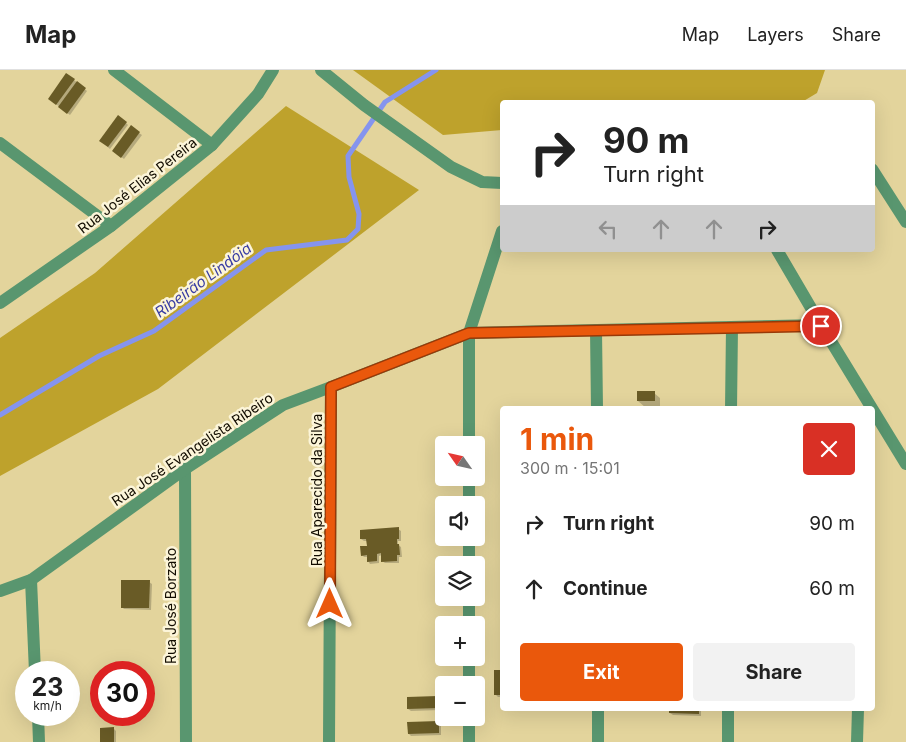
<!DOCTYPE html>
<meta charset="utf-8">
<style>
:root{--surface:#fff;--page:#f2f2f2;--text:#222;--muted:#767676;--line:#e0e0e0;--accent:#ea580c}
body{margin:0;font-family:Inter,sans-serif;background:var(--page);color:var(--text);height:100vh;display:flex;flex-direction:column;font-size:19px;white-space:nowrap}
*{box-sizing:border-box;margin:0}
p{font-size:16px;color:var(--muted)}
.icon{flex:none;width:28px;height:28px;fill:none;stroke:currentColor;stroke-width:2;stroke-linecap:round;stroke-linejoin:round}
.map{position:relative;flex:1;overflow:hidden}
.side{position:absolute;left:500px;top:336px;width:375px;height:305px;display:flex;flex-direction:column;background:var(--surface);border-radius:5px;box-shadow:0 5px 20px #0002}
.side>*{flex:none}
.banner{position:absolute;left:500px;top:30px;width:375px;height:152px;border-radius:5px;box-shadow:0 5px 20px #0002;background:#fff;color:var(--text);overflow:hidden}
.needle{width:32px;rotate:304deg}
.tools{position:absolute;left:435px;top:366px;display:grid;gap:10px}
.tools a{display:grid;place-items:center;width:50px;height:50px;border-radius:5px;background:var(--surface);box-shadow:0 5px 20px #0002;font-size:25px}
.speed{position:absolute;left:15px;top:591px;display:flex;gap:10px;font-size:25px;font-weight:700;text-align:center}
.speed>*{display:grid;place-content:center;width:65px;height:65px;border-radius:50%;background:var(--surface);box-shadow:0 5px 20px #0002;line-height:1}
.speed small{font-size:12px;font-weight:400}
.speed .limit{border:8px solid #d22;background:#fff;color:#111}
.pin{position:absolute;display:grid;place-items:center;width:42px;height:42px;color:#fff;margin:-21px;border:2px solid #fff;border-radius:50%;box-shadow:0 1px 5px #0007}
.me{position:absolute;width:55px;margin:-28px;rotate:0deg;stroke-linejoin:round;filter:drop-shadow(0 0 4px #0008)}
.turn{display:flex;align-items:center;gap:18px;height:105px;padding:0 20px;font-size:22px}
.turn .icon{width:65px;height:65px;stroke-width:2.5}
.turn b{display:block;font-size:35px;line-height:42px}
.lanes{display:flex;align-items:center;height:48px;padding:0 20px;background:#0003;justify-content:center;gap:25px;direction:ltr}
.lanes .off{opacity:.35}
.round{display:grid;place-items:center;flex:none;width:52px;height:52px;border-radius:5px;background:var(--page)}
.overview{display:flex;align-items:center;justify-content:space-between;height:85px;padding:0 20px}
h1{font-size:30px;font-weight:700;line-height:38px;color:var(--accent)}
.action{display:flex;gap:10px;margin-top:auto;padding:10px 20px}
.action a{flex:1;height:58px;border-radius:5px;background:var(--accent);color:#fff;font-size:20px;font-weight:700;line-height:58px;text-align:center}
.action a+a{background:var(--page);color:var(--text)}
ul{padding:0;list-style:none}
li{display:flex;align-items:center;gap:15px;height:65px;padding:0 20px}
li div{flex:1}
li b{display:block;font-size:19px}
li em{font-style:normal}
header{display:flex;align-items:center;gap:30px;box-sizing:border-box;height:70px;padding:0 25px;background:var(--surface);border-bottom:1px solid var(--line)}
header strong{font-size:24px}
nav{display:flex;gap:28px;margin-inline-start:auto;font-size:18px}
.map>svg:first-child{display:block}
</style>
<header>
<strong>Map</strong>
<nav><a>Map</a><a>Layers</a><a>Share</a></nav>
</header>
<div class="map">
<svg width="906" height="672" viewBox="0 0 906 672">
<rect width="100%" height="100%" fill="#e3d49c"/>
<!-- forest -->
<g fill="#bea22c">
<path d="M353 0H825L817 23 802 32H502V60L443 65Z"/>
<path d="M286 36 419 120 158 319 0 406V268L95 203Z"/>
</g>
<!-- shadow -->
<g fill="#0003">
<path d="M67 4 87 21 70 45 52 31Z"/>
<path d="M126 53 128 55 110 79 103 73Z"/>
<path d="M139 63 142 65 124 89 116 83Z"/>
<path d="M654 323 660 328V336H654L657 339 646 338 638 331Z"/>
<path d="M398 459 401 461V471H398V475L401 477 402 487H399V493H385L382 491V485L379 486V493L370 494 368 491V487H364L362 485 368 477 367 471H364L361 469Z"/>
<path d="M149 512 152 514 151 540 124 539 122 537Z"/>
<path d="M495 601H502V627H498L495 624Z"/>
<path d="M438 627 440 629V640L411 641 408 639Z"/>
<path d="M670 639H701V646L673 645 670 643Z"/>
<path d="M438 652 441 654V665L411 666 409 664Z"/>
<path d="M114 659 116 661V672H102Z"/>
</g>
<g fill="none" stroke-linecap="round" stroke-linejoin="round">
<!-- stream -->
<path stroke="#8594ee" stroke-width="5" d="M0 345 99 286 154 261 266 180 347 170 358 159 359 144 349 107 348 86 385 32 436 0"/>
</g>
<!-- building -->
<g fill="#695b26">
<path d="M66 3 75 9 56 35 48 29Z"/>
<path d="M77 11 86 18 67 44 58 37Z"/>
<path d="M118 45 127 52 108 77 99 71Z"/>
<path d="M131 55 140 62 121 88 112 81Z"/>
<rect x="637" y="321" width="18" height="10"/>
<path d="M625 336 658 337V339H625Z"/>
<path d="M399 457V469H397V474H399L400 485H397V491L381 492V483L377 484V491L367 492V485L361 486 360 476H367L366 469H360V460Z"/>
<path d="M121 510H150L149 538H121Z"/>
<rect x="494" y="600" width="8" height="25"/>
<path d="M438 626 439 638 407 639V627Z"/>
<path d="M669 639H699V644L669 643Z"/>
<path d="M439 651V663L408 664 407 652Z"/>
<path d="M114 657V672H100V658Z"/>
</g>
<g fill="none" stroke-linecap="round" stroke-linejoin="round">
<!-- minor -->
<g stroke="#59966f" stroke-width="12">
<path d="M114 0 212 75"/>
<path d="M321 0 364 35 451 97 482 112 502 113"/>
<path d="M0 73 111 156"/>
<path d="M872 99 906 152"/>
<path d="M777 180 821 255 906 394"/>
<path d="M0 233 111 156 212 75 258 24 273 0"/>
<path d="M596 260 597 339"/>
<path d="M731 339 732 257"/>
<path d="M469 375V263L502 161"/>
<path d="M185 399 186 672"/>
<path d="M469 408V435"/>
<path d="M469 468V495"/>
<path d="M31 510 35 602"/>
<path d="M0 521 31 510 185 399 283 335 331 317 469 263 821 255"/>
<path d="M469 528V555"/>
<path d="M469 588V615"/>
<path d="M598 639V672"/>
<path d="M38 645 39 672"/>
<path d="M469 648V672"/>
<path d="M329 672 331 317"/>
<path d="M728 672V639"/>
<path d="M857 672 858 639"/>
</g>
</g>
<g fill="none" stroke-linecap="round" stroke-linejoin="round">
<!-- route casing -->
<g stroke="#983908" stroke-width="12">
<path id="route" d="M330 534 331 317 469 263 821 256"/>
</g>
<!-- route -->
<use href="#route" stroke="#ea580c" stroke-width="9"/>
</g>
<g text-anchor="middle" dominant-baseline="central" stroke-width="5" stroke-linejoin="round" paint-order="stroke">
<!-- street labels -->
<g font-size="14" fill="#120c00" stroke="#fcf5d9">
<text transform="translate(137 115) rotate(-38)">Rua José Elias Pereira</text>
<text transform="translate(192 379) rotate(-34)">Rua José Evangelista Ribeiro</text>
<text transform="translate(316 420) rotate(-90)">Rua Aparecido da Silva</text>
<text transform="translate(170 536) rotate(-90)">Rua José Borzato</text>
</g>
<!-- water labels -->
<g font-size="15" font-style="italic" fill="#383ca3" stroke="#fcf5d9">
<text transform="translate(203 210) rotate(-36)">Ribeirão Lindóia</text>
</g>
</g>
</svg>
<div class="tools">
<a><svg class="needle" viewBox="-14 -14 28 28"><path d="M0-13l5 13h-10z" fill="#e53935"/><path d="M0 13l5-13h-10z" fill="#767676"/></svg></a>
<a><svg class="icon" aria-label="sound" viewBox="0 0 24 24"><path d="M4 9h4l5-4v14l-5-4H4zM17 9q2 3 0 6"/></svg></a>
<a><svg class="icon" aria-label="layers" viewBox="0 0 24 24"><path d="M12 4l9 5-9 5-9-5zM3 14l9 5 9-5"/></svg></a>
<a>+</a>
<a>−</a>
</div>
<div class="speed"><div>23<small>km/h</small></div><div class="limit">30</div></div>
<div class="pin" style="left:821px;top:256px;background:#d93025"><svg class="icon" aria-label="arrive" viewBox="0 0 24 24"><path d="M6 21V4h12l-3 4 3 4H6"/></svg></div>
<svg class="me" style="left:330px;top:534px" viewBox="-20 -20 40 40"><path d="M0-17L14 15 0 8-14 15z" fill="#ea580c" stroke="#fff" stroke-width="4"/></svg>
<div class="banner">
<div class="turn"><svg class="icon" aria-label="right" viewBox="0 0 24 24"><path d="M7 20v-9h11M14 6l5 5-5 5"/></svg><div><b>90 m</b>Turn right</div></div>
<div class="lanes"><svg class="icon off" aria-label="left" viewBox="0 0 24 24"><path d="M17 20v-9H6M10 6l-5 5 5 5"/></svg><svg class="icon off" aria-label="ahead" viewBox="0 0 24 24"><path d="M12 20V5M6 11l6-6 6 6"/></svg><svg class="icon off" aria-label="ahead" viewBox="0 0 24 24"><path d="M12 20V5M6 11l6-6 6 6"/></svg><svg class="icon" aria-label="right" viewBox="0 0 24 24"><path d="M7 20v-9h11M14 6l5 5-5 5"/></svg></div>
</div>
<section class="side">
<div class="overview"><div><h1>1 min</h1><p>300 m · 15:01</p></div><a class="round" style="background:#d93025;color:#fff"><svg class="icon" aria-label="close" viewBox="0 0 24 24"><path d="M6 6l12 12M18 6L6 18"/></svg></a></div>
<ul>
<li><svg class="icon" aria-label="right" viewBox="0 0 24 24"><path d="M7 20v-9h11M14 6l5 5-5 5"/></svg><div><b>Turn right</b></div><em>90 m</em></li>
<li><svg class="icon" aria-label="ahead" viewBox="0 0 24 24"><path d="M12 20V5M6 11l6-6 6 6"/></svg><div><b>Continue</b></div><em>60 m</em></li>
</ul>
<div class="action"><a>Exit</a><a>Share</a></div>
</section>
</div>
